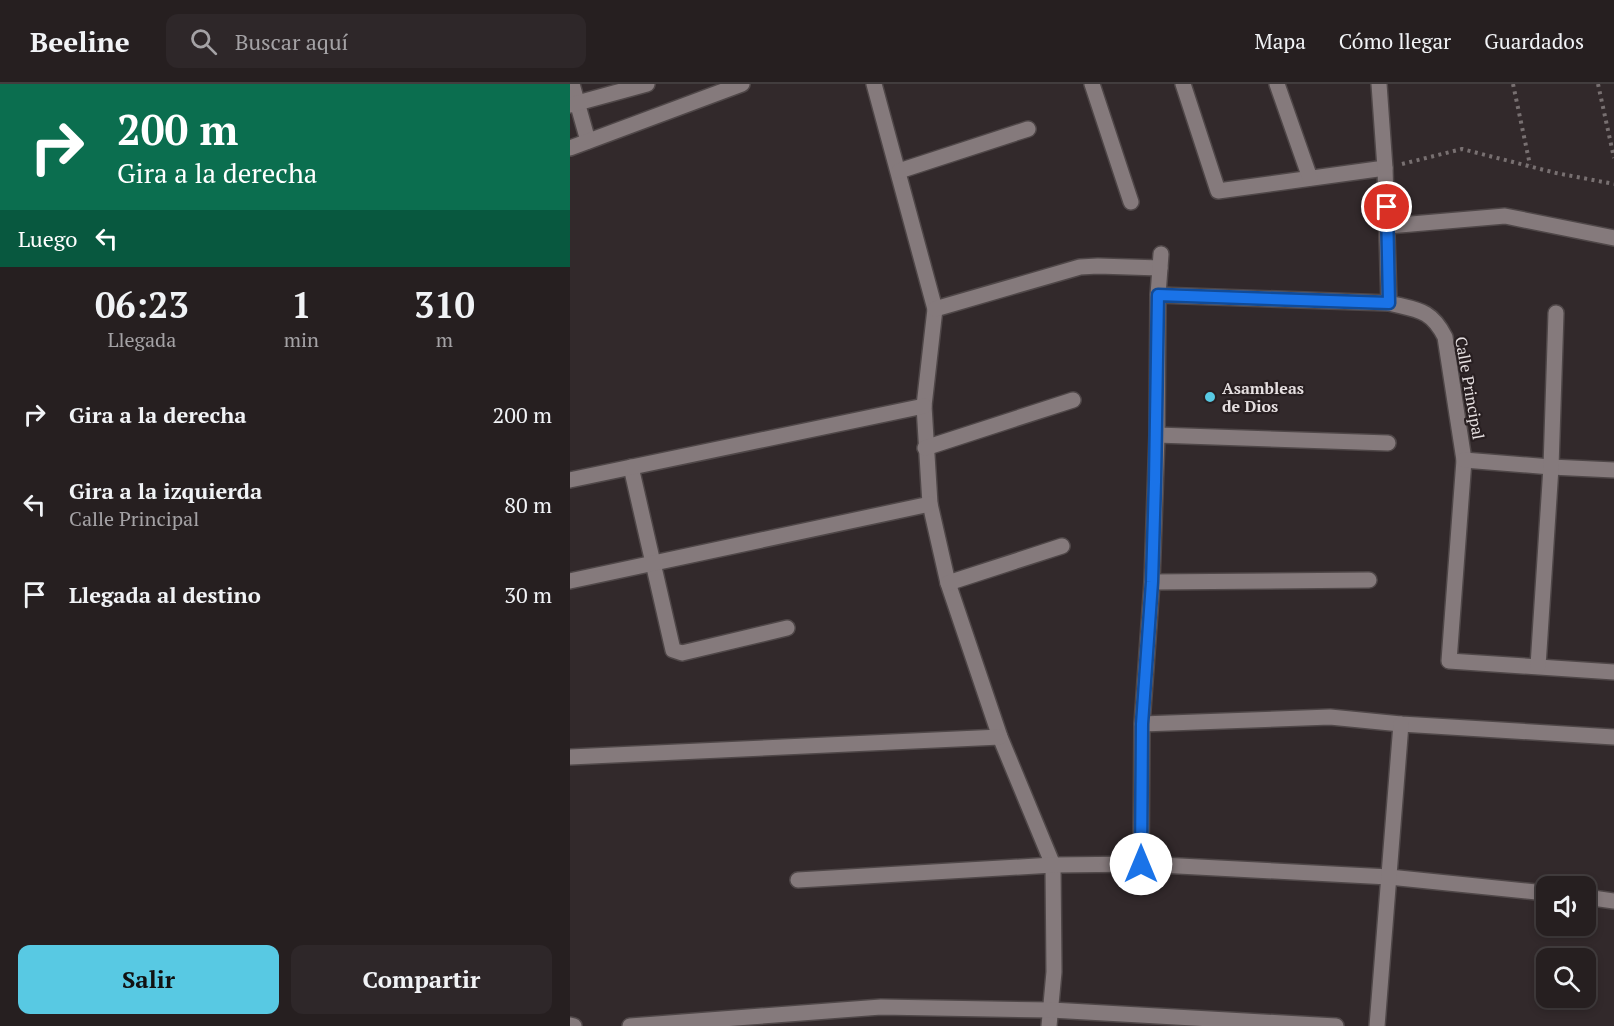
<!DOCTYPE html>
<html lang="es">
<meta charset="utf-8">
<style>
:root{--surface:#261f20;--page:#2e2729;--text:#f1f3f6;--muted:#a4a2a5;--line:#423d3e;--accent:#58c9e3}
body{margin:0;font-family:"PT Serif",serif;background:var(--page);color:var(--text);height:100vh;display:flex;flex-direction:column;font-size:22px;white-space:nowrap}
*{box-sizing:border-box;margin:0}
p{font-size:20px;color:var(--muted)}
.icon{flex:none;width:33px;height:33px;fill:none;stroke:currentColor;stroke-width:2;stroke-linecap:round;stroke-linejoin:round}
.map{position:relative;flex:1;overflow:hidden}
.panel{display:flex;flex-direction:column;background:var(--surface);width:570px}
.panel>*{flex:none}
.banner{background:#0b6e4f;color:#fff;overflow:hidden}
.fabs{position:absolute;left:966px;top:792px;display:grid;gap:12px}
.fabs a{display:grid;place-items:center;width:60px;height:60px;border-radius:12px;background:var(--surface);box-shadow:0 3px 9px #0003,0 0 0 2px var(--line);font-size:30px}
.pin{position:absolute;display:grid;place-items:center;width:51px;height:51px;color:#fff;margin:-26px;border:3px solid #fff;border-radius:50%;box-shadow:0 2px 6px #0007}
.me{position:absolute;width:66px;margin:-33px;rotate:0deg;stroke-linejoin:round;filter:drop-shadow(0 0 4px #0008)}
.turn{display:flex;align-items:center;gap:21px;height:126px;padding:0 18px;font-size:27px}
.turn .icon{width:78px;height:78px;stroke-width:2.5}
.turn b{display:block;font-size:42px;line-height:51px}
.then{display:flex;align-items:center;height:57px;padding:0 18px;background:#0003;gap:12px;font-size:22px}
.eta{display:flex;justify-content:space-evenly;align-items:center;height:102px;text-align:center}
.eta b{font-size:36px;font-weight:700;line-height:42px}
.button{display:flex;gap:12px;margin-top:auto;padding:12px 18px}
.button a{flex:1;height:69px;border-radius:12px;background:var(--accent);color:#111;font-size:24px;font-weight:700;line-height:69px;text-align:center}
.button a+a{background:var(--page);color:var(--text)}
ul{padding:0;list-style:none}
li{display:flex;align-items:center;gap:18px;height:90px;padding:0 18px}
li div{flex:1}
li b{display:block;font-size:22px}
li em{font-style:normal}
header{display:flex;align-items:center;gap:36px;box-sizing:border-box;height:84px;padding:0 30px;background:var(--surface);border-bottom:2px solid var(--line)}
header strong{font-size:28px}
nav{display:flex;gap:33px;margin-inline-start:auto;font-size:21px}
.search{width:420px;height:54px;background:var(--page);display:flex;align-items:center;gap:15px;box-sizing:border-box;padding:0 21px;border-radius:12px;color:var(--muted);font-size:22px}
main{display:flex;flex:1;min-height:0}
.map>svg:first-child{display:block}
</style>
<header>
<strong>Beeline</strong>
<div class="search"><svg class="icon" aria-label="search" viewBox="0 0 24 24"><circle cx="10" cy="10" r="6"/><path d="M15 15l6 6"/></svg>Buscar aquí</div>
<nav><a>Mapa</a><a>Cómo llegar</a><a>Guardados</a></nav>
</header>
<main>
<section class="panel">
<div class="banner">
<div class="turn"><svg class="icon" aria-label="right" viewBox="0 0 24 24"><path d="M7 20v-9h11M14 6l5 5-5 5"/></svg><div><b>200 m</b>Gira a la derecha</div></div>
<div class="then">Luego<svg class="icon" aria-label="left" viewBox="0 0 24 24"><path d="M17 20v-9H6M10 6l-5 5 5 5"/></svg></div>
</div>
<div class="eta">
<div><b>06:23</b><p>Llegada</p></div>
<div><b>1</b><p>min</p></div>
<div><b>310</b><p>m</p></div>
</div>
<ul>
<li><svg class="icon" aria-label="right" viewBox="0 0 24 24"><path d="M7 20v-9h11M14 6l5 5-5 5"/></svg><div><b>Gira a la derecha</b></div><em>200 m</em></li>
<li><svg class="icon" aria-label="left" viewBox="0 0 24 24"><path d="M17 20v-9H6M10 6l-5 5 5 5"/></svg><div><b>Gira a la izquierda</b><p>Calle Principal</p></div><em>80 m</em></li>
<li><svg class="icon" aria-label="arrive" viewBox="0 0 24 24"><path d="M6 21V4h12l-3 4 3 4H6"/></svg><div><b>Llegada al destino</b></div><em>30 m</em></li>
</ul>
<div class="button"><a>Salir</a><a>Compartir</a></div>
</section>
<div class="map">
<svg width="1044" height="942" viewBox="0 0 1044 942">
<rect width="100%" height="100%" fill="#32292b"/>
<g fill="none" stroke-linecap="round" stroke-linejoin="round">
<!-- minor casing -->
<g stroke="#4f4748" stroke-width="18">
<g id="minor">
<path d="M2 0 18 57"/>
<path d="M304 0 365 225 354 322 360 420 378 499 430 653 483 781 484 888 479 942"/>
<path d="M522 0 561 118"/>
<path d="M613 0 648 107 815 84"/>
<path d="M707 0 740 94"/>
<path d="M809 0 815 84 819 219C847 226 861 225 875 253L894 376 879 577 1044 588"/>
<path d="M0 21 77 0"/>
<path d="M0 64 172 0"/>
<path d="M329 87 458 45"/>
<path d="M818 142 935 132 1044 154"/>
<path d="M588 211 819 219"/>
<path d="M365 225 510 183 528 182 590 184"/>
<path d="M587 351 818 359"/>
<path d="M355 364 503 316"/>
<path d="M894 376 981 383 1044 386"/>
<path d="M61 383 103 566 112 569 217 544"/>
<path d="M0 396 354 322"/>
<path d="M0 497 360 420"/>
<path d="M582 498 799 496"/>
<path d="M378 499 492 462"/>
<path d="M968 582 981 383 986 229"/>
<path d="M572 640 760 633 831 640 1044 653"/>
<path d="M0 673 430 653"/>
<path d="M571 780 572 640 582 498 587 351 588 211 591 170"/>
<path d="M228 796 483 781 571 780 819 793 976 809"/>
<path d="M1016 813 1044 817"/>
<path d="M0 941 4 942"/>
<path d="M60 942 311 923 481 926 766 942"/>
<path d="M807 942 831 640"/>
</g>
</g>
<!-- path -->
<g stroke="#787071" stroke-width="4" stroke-dasharray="3 4.5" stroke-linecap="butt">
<path d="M943 0 960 81"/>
<path d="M1028 0 1044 74"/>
<path d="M832 80 892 65 986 89 1044 100"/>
</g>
<!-- minor -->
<use href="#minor" stroke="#857a7c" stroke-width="15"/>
</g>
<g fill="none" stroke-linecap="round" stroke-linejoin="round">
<!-- route casing -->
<g stroke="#114b97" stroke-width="15">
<path id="route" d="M571 780 572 640 582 498 585 398 588 211 819 219 817 123"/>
</g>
<!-- route -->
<use href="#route" stroke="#1a73e8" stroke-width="10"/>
</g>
<!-- markers -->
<circle fill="#58c9e3" stroke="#281f21" stroke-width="2" cx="640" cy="313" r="6"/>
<g text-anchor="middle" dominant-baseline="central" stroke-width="4.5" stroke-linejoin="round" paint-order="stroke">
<!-- poi labels -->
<g font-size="16" font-weight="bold" fill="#e5dfe0" stroke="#281f21" text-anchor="start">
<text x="652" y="304">Asambleas<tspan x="652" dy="18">de Dios</tspan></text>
</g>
<!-- street labels -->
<g font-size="16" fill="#e5dfe0" stroke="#281f21">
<text transform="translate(900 304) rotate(80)">Calle Principal</text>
</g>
</g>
</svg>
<div class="fabs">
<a><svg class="icon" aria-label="sound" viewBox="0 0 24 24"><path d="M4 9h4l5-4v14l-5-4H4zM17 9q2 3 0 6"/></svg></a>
<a><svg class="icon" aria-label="search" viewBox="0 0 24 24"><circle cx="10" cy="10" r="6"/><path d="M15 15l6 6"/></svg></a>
</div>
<div class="pin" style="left:817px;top:123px;background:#d93025"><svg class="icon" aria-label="arrive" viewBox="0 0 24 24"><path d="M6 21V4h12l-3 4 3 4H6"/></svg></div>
<svg class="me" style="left:571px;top:780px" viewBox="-20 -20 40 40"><circle r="19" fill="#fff"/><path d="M0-13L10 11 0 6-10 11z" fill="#1a73e8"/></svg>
</div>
</main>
